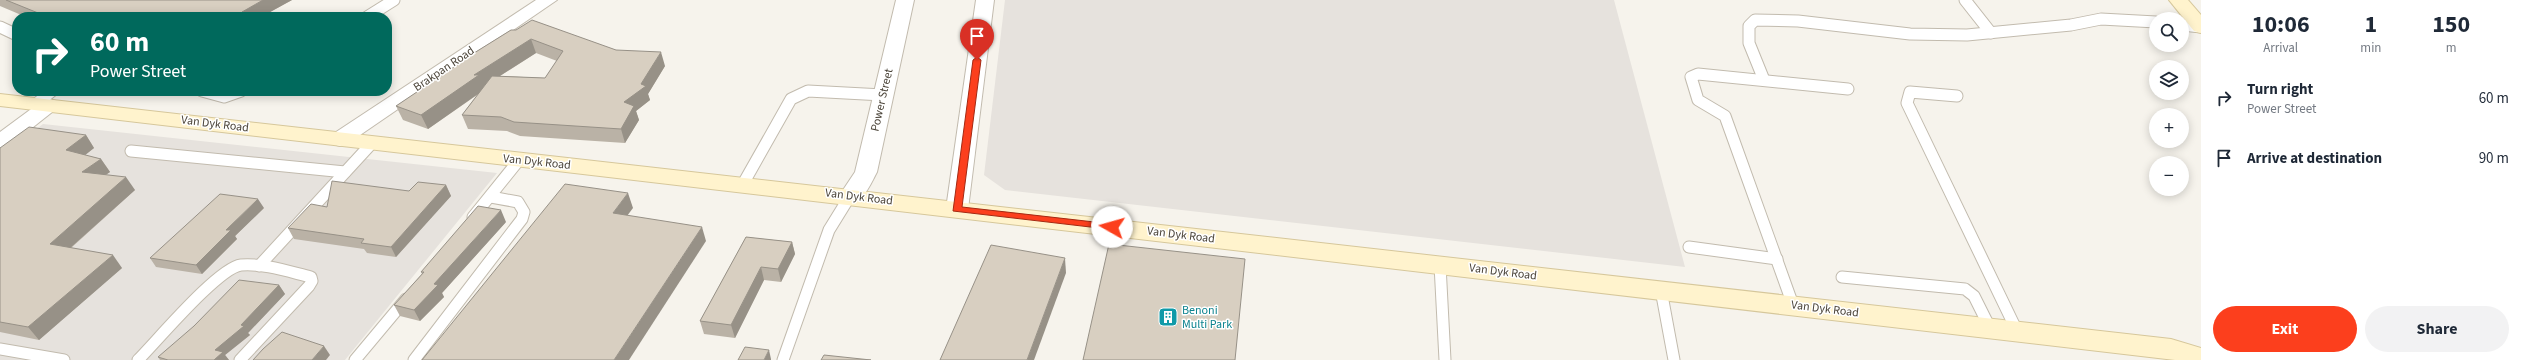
<!DOCTYPE html>
<meta charset="utf-8">
<style>
:root{--surface:#fff;--page:#f2f2f3;--text:#1f2937;--muted:#747a83;--accent:#fc3f1d}
body{margin:0;font-family:"Source Sans 3",sans-serif;background:var(--page);color:var(--text);height:100vh;display:flex;flex-direction:column;font-size:15px;white-space:nowrap}
*{box-sizing:border-box;margin:0}
p{font-size:13px;color:var(--muted)}
.icon{flex:none;width:22px;height:22px;fill:none;stroke:currentColor;stroke-width:2;stroke-linecap:round;stroke-linejoin:round}
.map{position:relative;flex:1;overflow:hidden}
.sheet{display:flex;flex-direction:column;background:var(--surface);width:320px}
.sheet>*{flex:none}
.top-card{position:absolute;left:12px;top:12px;width:380px;height:84px;border-radius:16px;box-shadow:0 2px 10px #0003;background:#00695c;color:#fff;overflow:hidden}
.buttons{position:absolute;left:2149px;top:12px;display:grid;gap:8px}
.buttons a{display:grid;place-items:center;width:40px;height:40px;border-radius:50%;background:var(--surface);box-shadow:0 2px 10px #0003;font-size:20px}
.pin{position:absolute;display:grid;place-items:center;width:34px;height:34px;color:#fff;margin:-41px -17px;border-radius:50% 50% 50% 0;rotate:-45deg;box-shadow:0 0 4px #0007}
.pin .icon{rotate:45deg}
.me{position:absolute;width:44px;margin:-22px;rotate:277deg;stroke-linejoin:round;filter:drop-shadow(0 0 3px #0008)}
.turn{display:flex;align-items:center;gap:14px;height:84px;padding:0 12px;font-size:18px}
.turn .icon{width:52px;height:52px;stroke-width:2.5}
.turn b{display:block;font-size:28px;line-height:34px}
.eta{display:flex;justify-content:space-evenly;align-items:center;height:68px;text-align:center}
.eta b{font-size:24px;font-weight:700;line-height:28px}
.cta{display:flex;gap:8px;margin-top:auto;padding:8px 12px}
.cta a{flex:1;height:46px;border-radius:24px;background:var(--accent);color:#fff;font-size:16px;font-weight:700;line-height:46px;text-align:center}
.cta a+a{background:var(--page);color:var(--text)}
ul{padding:0;list-style:none}
li{display:flex;align-items:center;gap:12px;height:60px;padding:0 12px}
li div{flex:1}
li b{display:block;font-size:15px}
li em{font-style:normal}
main{display:flex;flex:1;min-height:0}
.map>svg:first-child{display:block}
</style>
<main>
<div class="map">
<svg width="2201" height="360" viewBox="0 0 2201 360">
<rect width="100%" height="100%" fill="#f6f3ec"/>
<!-- industrial -->
<g fill="#e6e2dd">
<path d="M1005 0H1614L1685 267 1005 190 984 175Z"/>
<path d="M43 124 497 173 345 360H0V156Z"/>
</g>
<g fill="none" stroke-linecap="round" stroke-linejoin="round">
<!-- service casing -->
<g stroke="#c2bbae" stroke-width="13">
<g id="service">
<path d="M1965 0 1991 33"/>
<path d="M367 17 394 0"/>
<path d="M2182 25 2201 27"/>
<path d="M0 27 17 35"/>
<path d="M1764 80 1749 43V26L1755 20 1798 21 1910 34 1967 35 2071 25 2101 19 2156 22"/>
<path d="M202 91 224 97 241 91"/>
<path d="M1957 96 1910 92 1907 103 2017 331"/>
<path d="M36 104 52 91"/>
<path d="M131 151 345 172"/>
<path d="M743 184 791 99 808 91 883 95"/>
<path d="M473 217 519 160"/>
<path d="M1689 247 1777 259"/>
<path d="M1440 265 1445 360"/>
<path d="M259 266 372 143"/>
<path d="M1842 277 1965 289 1974 296 1990 328"/>
<path d="M1661 290 1674 360"/>
<path d="M1793 305 1725 116 1698 100 1691 77 1698 74 1848 89"/>
<path d="M0 349 64 360"/>
<path d="M138 360C157 341 218 268 241 265 263 263 290 272 311 277L312 281 309 286 240 360"/>
<path d="M355 360 406 299"/>
<path d="M414 360 522 219 524 212 518 202 491 197"/>
<path d="M783 360 829 230 850 196"/>
</g>
</g>
<!-- minor casing -->
<g stroke="#c2bbae" stroke-width="2">
<g id="minor">
<path d="M536 0H557L347 144 340 146 333 144 329 139 333 134Z"/>
<path d="M896 0H914L877 172C869 187 862 207 842 201L839 196 855 172Z"/>
<path d="M976 0H994L968 209 965 214 957 217 949 214 946 209Z"/>
<path d="M49 99 56 101 59 105 56 109 8 147 0 149V132L42 101Z"/>
</g>
</g>
<!-- secondary casing -->
<g stroke="#d6c79b" stroke-width="2">
<g id="secondary">
<path d="M2169 0H2188L2201 15V33L2194 31Z"/>
<path d="M0 94 2171 339 2201 348V360H2175L0 106Z"/>
</g>
</g>
<!-- service -->
<use href="#service" stroke="#fff" stroke-width="11"/>
<!-- minor -->
<use href="#minor" fill="#fff" fill-rule="evenodd"/>
<!-- secondary -->
<use href="#secondary" fill="#fff3cd" fill-rule="evenodd"/>
</g>
<!-- wall -->
<g fill="#bab2a6" fill-rule="evenodd">
<path d="M0 0H292L261 17H26L0 6Z"/>
<path d="M511 30 616 50 665 66 648 94 650 100 636 111 639 120 625 143 520 136 507 131 468 129 462 115 477 95 428 129 403 120 396 106 459 64 458 63ZM536 53 557 61 545 78 500 76Z"/>
<path d="M86 135 94 148 85 155 101 159 110 172 105 175 135 190 71 248 122 268 39 340 0 332V148Z"/>
<path d="M446 185 451 196 396 257 367 253 364 249 294 239 288 228 327 207 409 191Z"/>
<path d="M264 208 235 236 237 239 202 274 156 267 150 258Z"/>
<path d="M506 222 442 293 444 297 420 321 400 316 394 305 422 274 421 272Z"/>
<path d="M746 237 792 242 795 254 781 282 764 280 735 338 704 334 700 321Z"/>
<path d="M279 285 285 294 248 333 250 335 225 355 229 360H160L158 357Z"/>
</g>
<!-- shaded-wall -->
<g fill="#979187">
<path d="M263 0H292L261 17H245L242 12Z"/>
<path d="M531 39 536 53 484 86 485 89 428 129 421 115 474 75Z"/>
<path d="M661 52 665 66 648 94 650 100 636 111 639 120 625 143 621 129 624 102 641 84Z"/>
<path d="M86 135 94 148 75 163 66 150Z"/>
<path d="M101 159 110 172 91 185 82 172Z"/>
<path d="M126 177 135 190 60 257 50 244Z"/>
<path d="M446 185 451 196 396 257 391 247Z"/>
<path d="M628 193 633 208 618 228 613 213Z"/>
<path d="M258 199 264 208 235 236 237 239 202 274 196 265 226 230Z"/>
<path d="M501 210 506 222 442 293 444 297 420 321 414 310 434 284Z"/>
<path d="M702 227 706 241 629 360H614Z"/>
<path d="M792 242 795 254 781 282 778 269Z"/>
<path d="M113 255 122 268 39 340 28 327Z"/>
<path d="M1065 258 1066 273 1034 360H1027Z"/>
<path d="M761 267 764 280 735 338 731 325Z"/>
<path d="M279 285 285 294 248 333 250 335 225 355 229 360H214L215 350Z"/>
<path d="M324 346 330 355 326 360H312Z"/>
<path d="M769 350 771 359V360H764Z"/>
</g>
<!-- building -->
<g fill="#d8cfc1" stroke="#979187">
<path d="M6 0H263L242 12 256 17H48Z"/>
<path d="M532 20 616 50 661 52 641 84 646 86 624 102 634 106 621 129 514 122 501 117 462 115 492 76 545 78 563 51 531 39 474 75H479L421 115 396 106 460 63H458L511 30H516Z"/>
<path d="M29 127 86 135 66 150 101 159 82 172 126 177 50 244 113 255 28 327 0 322V148Z"/>
<path d="M332 181 409 191 418 182 446 185 391 247 361 243 364 239 288 228 311 204 327 207Z"/>
<path d="M565 184 628 193 613 213 702 227 614 360H422Z"/>
<path d="M220 194 258 199 226 230H231L196 265 150 258Z"/>
<path d="M478 206 501 210 434 284 438 285 414 310 394 305 424 272H421Z"/>
<path d="M746 237 792 242 778 269 761 267 731 325 700 321Z"/>
<path d="M1109 244 1245 259 1235 360H1083Z"/>
<path d="M991 245 1065 258 1027 360H940Z"/>
<path d="M239 280 279 285 241 325 244 326 215 350 223 352 214 360H168L158 357 194 326Z"/>
<path d="M282 332 324 346 312 360H253L263 349Z"/>
<path d="M745 347 769 350 764 360H738Z"/>
<path d="M824 355 871 360H821Z"/>
</g>
<!-- route -->
<path fill="#fc3f1d" stroke="#a42913" d="M977 57 981 60 962 207 1112 224 1116 225V230L953 211 973 60Z"/>
<!-- icons -->
<defs>
<g id="building-square" transform="scale(1)"><rect x="-9" y="-9" width="18" height="18" rx="4" fill="#0f9aa8" stroke="#fff"/><path d="M-4-6H4V6H1V3H-1V6H-4ZM-2.5-4.3h1.7v1.8h-1.7ZM.8-4.3h1.7v1.8H.8ZM-2.5-1h1.7V.8h-1.7ZM.8-1h1.7V.8H.8Z" fill="#fff"/></g>
</defs>
<g fill-rule="evenodd">
<use href="#building-square" x="1168" y="317"/>
</g>
<g text-anchor="middle" dominant-baseline="central" stroke-width="3" stroke-linejoin="round" paint-order="stroke">
<!-- street labels -->
<g font-size="12" fill="#4b4439" stroke="#fff">
<text transform="translate(444 69) rotate(-34)">Brakpan Road</text>
<text transform="translate(882 100) rotate(-77)">Power Street</text>
<text transform="translate(215 124) rotate(7)">Van Dyk Road</text>
<text transform="translate(537 162) rotate(6)">Van Dyk Road</text>
<text transform="translate(859 197) rotate(7)">Van Dyk Road</text>
<text transform="translate(1181 235) rotate(7)">Van Dyk Road</text>
<text transform="translate(1503 272) rotate(7)">Van Dyk Road</text>
<text transform="translate(1825 309) rotate(7)">Van Dyk Road</text>
</g>
<!-- culture labels -->
<g font-size="12" fill="#0d838f" stroke="#fff" text-anchor="start">
<text x="1182" y="310">Benoni<tspan x="1182" dy="14">Multi Park</tspan></text>
</g>
</g>
</svg>
<div class="buttons">
<a><svg class="icon" aria-label="search" viewBox="0 0 24 24"><circle cx="10" cy="10" r="6"/><path d="M15 15l6 6"/></svg></a>
<a><svg class="icon" aria-label="layers" viewBox="0 0 24 24"><path d="M12 4l9 5-9 5-9-5zM3 14l9 5 9-5"/></svg></a>
<a>+</a>
<a>−</a>
</div>
<div class="pin" style="left:977px;top:60px;background:#d93025"><svg class="icon" aria-label="arrive" viewBox="0 0 24 24"><path d="M6 21V4h12l-3 4 3 4H6"/></svg></div>
<svg class="me" style="left:1112px;top:227px" viewBox="-20 -20 40 40"><circle r="19" fill="#fff"/><path d="M0-13L10 11 0 6-10 11z" fill="#fc3f1d"/></svg>
<div class="top-card">
<div class="turn"><svg class="icon" aria-label="right" viewBox="0 0 24 24"><path d="M7 20v-9h11M14 6l5 5-5 5"/></svg><div><b>60 m</b>Power Street</div></div>
</div>
</div>
<section class="sheet">
<div class="eta">
<div><b>10:06</b><p>Arrival</p></div>
<div><b>1</b><p>min</p></div>
<div><b>150</b><p>m</p></div>
</div>
<ul>
<li><svg class="icon" aria-label="right" viewBox="0 0 24 24"><path d="M7 20v-9h11M14 6l5 5-5 5"/></svg><div><b>Turn right</b><p>Power Street</p></div><em>60 m</em></li>
<li><svg class="icon" aria-label="arrive" viewBox="0 0 24 24"><path d="M6 21V4h12l-3 4 3 4H6"/></svg><div><b>Arrive at destination</b></div><em>90 m</em></li>
</ul>
<div class="cta"><a>Exit</a><a>Share</a></div>
</section>
</main>
